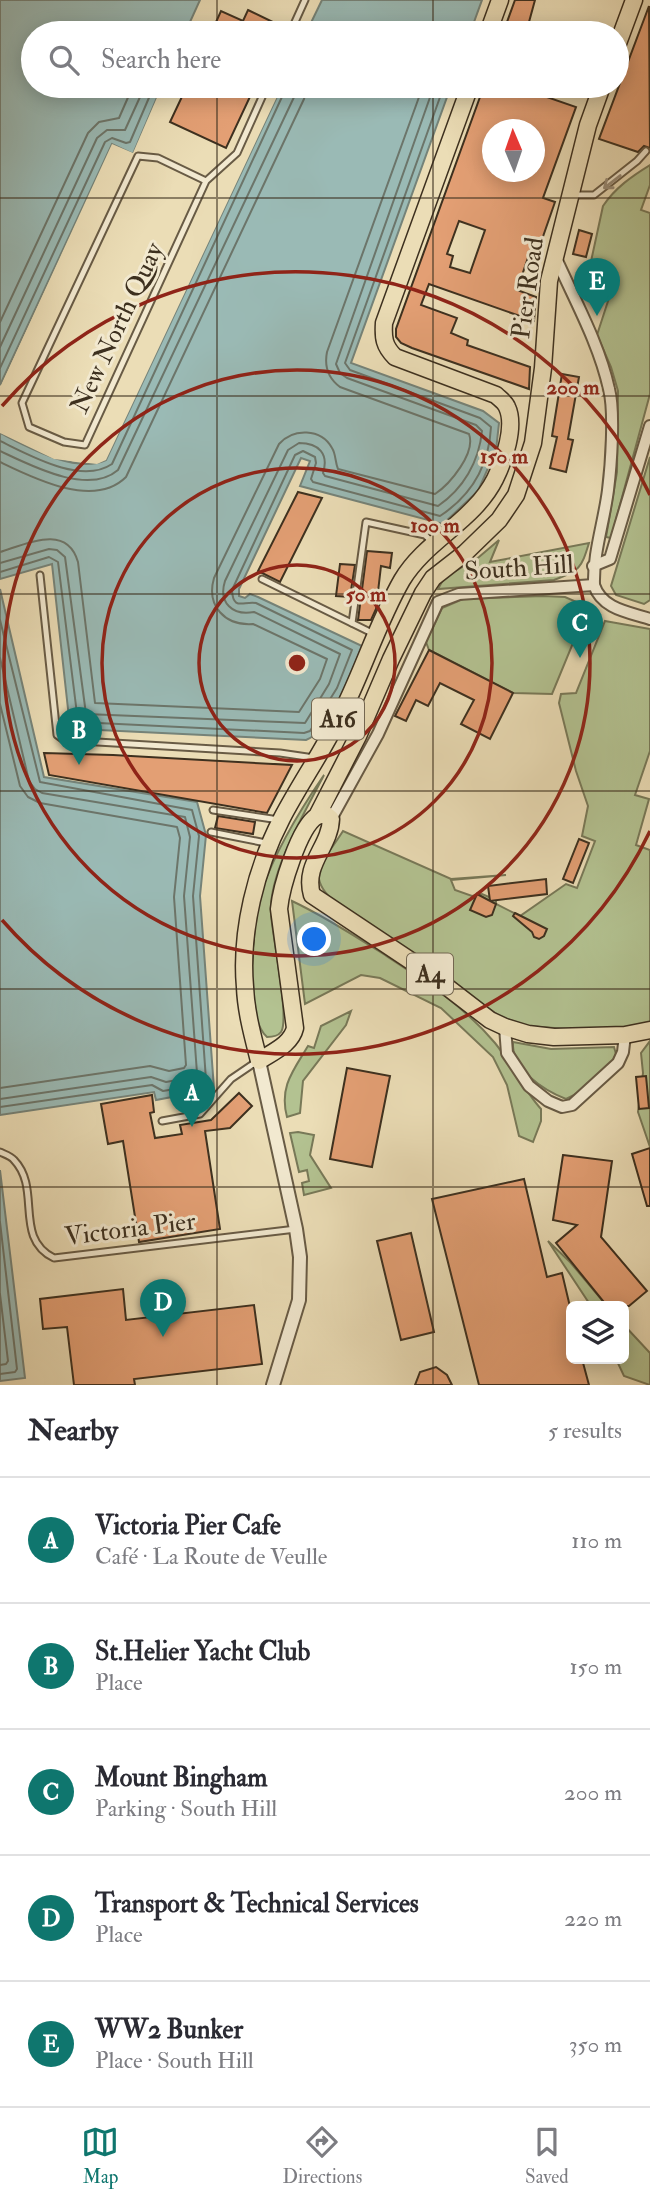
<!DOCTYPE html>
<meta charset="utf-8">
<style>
:root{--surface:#fff;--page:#f7f7f7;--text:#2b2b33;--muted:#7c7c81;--line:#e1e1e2;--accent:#0f766e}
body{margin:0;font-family:"IM FELL Double Pica",serif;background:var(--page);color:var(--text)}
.controls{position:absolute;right:21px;bottom:21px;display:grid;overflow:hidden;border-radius:10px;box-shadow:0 4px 18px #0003}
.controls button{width:63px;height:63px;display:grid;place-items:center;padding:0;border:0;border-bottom:2px solid var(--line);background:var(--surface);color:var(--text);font:35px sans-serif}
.compass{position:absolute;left:482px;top:119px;width:63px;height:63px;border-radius:50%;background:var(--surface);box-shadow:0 4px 18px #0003;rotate:358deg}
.you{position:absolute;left:315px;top:940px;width:24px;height:24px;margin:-18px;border:5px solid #fff;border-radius:50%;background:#1a73e8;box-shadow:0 0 0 10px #1a73e833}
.badge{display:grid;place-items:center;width:46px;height:46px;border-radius:50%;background:var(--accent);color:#fff;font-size:23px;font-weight:700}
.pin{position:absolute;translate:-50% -58px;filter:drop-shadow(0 2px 4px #0008)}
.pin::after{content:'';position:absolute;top:37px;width:24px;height:21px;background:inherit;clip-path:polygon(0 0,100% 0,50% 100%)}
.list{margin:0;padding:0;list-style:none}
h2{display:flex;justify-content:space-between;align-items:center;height:91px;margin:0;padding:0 28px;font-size:30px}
h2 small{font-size:23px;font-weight:400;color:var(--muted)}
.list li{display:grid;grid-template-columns:46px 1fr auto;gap:21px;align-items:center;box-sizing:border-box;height:126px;padding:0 28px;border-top:2px solid var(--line)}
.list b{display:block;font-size:26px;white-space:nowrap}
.list p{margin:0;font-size:23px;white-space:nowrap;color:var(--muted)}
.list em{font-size:23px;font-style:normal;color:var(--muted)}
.icon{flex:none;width:38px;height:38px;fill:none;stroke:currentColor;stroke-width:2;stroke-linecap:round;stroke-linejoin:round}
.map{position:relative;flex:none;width:650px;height:1385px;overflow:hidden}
.search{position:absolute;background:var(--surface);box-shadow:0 4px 18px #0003;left:21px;right:21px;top:21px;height:77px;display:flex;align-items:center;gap:18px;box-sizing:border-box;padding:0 24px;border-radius:38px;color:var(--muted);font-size:26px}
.sheet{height:721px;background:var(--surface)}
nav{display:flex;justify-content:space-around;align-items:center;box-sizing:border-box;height:98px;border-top:2px solid var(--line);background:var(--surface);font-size:19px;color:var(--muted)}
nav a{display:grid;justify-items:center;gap:4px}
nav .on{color:var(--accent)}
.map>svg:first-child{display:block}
</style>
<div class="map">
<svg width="650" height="1385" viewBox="0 0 650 1385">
<rect width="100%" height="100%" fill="#ebddb6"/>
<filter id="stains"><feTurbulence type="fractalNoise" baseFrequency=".00286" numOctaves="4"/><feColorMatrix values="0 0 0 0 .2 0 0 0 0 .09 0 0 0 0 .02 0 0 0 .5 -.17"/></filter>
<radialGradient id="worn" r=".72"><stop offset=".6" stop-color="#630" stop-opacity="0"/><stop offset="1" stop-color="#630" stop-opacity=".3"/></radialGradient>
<!-- green -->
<g fill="#b3c291" stroke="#787958" stroke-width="2">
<path d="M650,165v20l-9,25 9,3v181l-39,144 -5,-1 11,-65 1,-81 -7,-24 -14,-32 13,-40 -20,-29 13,-60c12,-18 29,-30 47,-41z"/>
<polygon points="650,457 650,600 644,604 616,595 611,586"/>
<path d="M499,540l-9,22 99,-19c-8,26 -9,27 -35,37l-116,9 6,-11 35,-21z"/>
<polygon points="543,596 565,597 586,606 585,614 552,694 513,693 429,650 426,642 442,608 463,599"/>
<path d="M605,621l45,8v122l-15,44 14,4 -13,46 14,5v173l-29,6h-53l-41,-3 -26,-9 -166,-115c-32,-27 -10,-42 8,-71l108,48 55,-4 -55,5 4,10 17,6 10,-2 14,6v4l24,12 46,-32 11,4 18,-47 -13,-5 6,-30 -12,-35 -17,-68 2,-9 15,-1z"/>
<path d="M324,775c-19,37 -56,99 -53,139 1,20 19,106 10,118 -3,4 -9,5 -14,5 -24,-21 -14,-119 -5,-147 14,-41 38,-80 62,-115z"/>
<path d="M292,901c32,15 63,35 93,54 40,26 79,51 110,88 17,21 28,46 46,66v12l-8,21 -14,-6 -12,-51 -14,-28 -52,-49 -61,-30 -19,-3 -56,29z"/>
<path d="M351,1011l-5,14 -43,56 -3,32 -13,4c-8,-30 6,-46 21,-71l6,2 7,-22z"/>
<polygon points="650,1041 650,1147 638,1112 643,1073 641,1053"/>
<path d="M513,1042l38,7 63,-2 2,7c-7,18 -32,37 -50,45 -23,-9 -55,-30 -53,-57z"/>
<polygon points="298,1132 314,1135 310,1155 331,1188 304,1195 302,1183 309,1181 307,1170 299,1172 290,1133"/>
<polygon points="548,1241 570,1262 607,1306 591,1306"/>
<polygon points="624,1325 650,1353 650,1385 624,1376 616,1359 624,1359"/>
</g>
<!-- water -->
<g fill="#9abab5" stroke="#758379" stroke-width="2">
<polygon points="0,0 200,0 185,33 33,33 33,86 162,86 133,154 112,144 0,385"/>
<polygon points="322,0 482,0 470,33 306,33"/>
<path d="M282,86h169l-100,277 132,48 16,12 -3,27 -18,41 -35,33 -143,-38 10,-25 -9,-3 -62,131v7l6,2 5,-4 8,3 104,49c-9,23 -33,86 -56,94l-228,-11 -8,-2 -18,-163 -52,15v-146c28,14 75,41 106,27z"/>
<polygon points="0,589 44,777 197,802 206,835 200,896 214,1089 156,1100 154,1092 0,1115"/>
<polygon points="0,1170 25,1378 0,1381"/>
</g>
<!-- pier -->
<g fill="#ebddb6">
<polygon points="162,86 165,87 135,156 132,157 113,149 3,386 0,388 112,144 133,153"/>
<polygon points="278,86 282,86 106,460 97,464 54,459 0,433 0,430 55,455 96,461 103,458"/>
</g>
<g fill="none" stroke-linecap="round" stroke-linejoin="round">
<!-- shore -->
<g stroke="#6c756a" stroke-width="2">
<polyline points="0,322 88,133 99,122 119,118 133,86"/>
<polyline points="0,347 97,138 107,130 125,130 145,86"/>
<polyline points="0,368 105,142 112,138 126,143 130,142 154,86"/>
<path d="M0,441c29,14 81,44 112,23l175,-378"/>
<path d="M0,451c30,14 88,45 118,19l177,-375 1,-9"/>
<path d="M0,462c33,16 94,47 126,15l178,-378 3,-13"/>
<path d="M0,552c26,-8 67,-29 78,10l17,141 204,9 21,-33 7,-20 -74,-35c-28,2 -47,-18 -39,-46l65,-134c14,-16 42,-16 53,4 4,6 3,14 6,21l97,25c15,-10 41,-41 34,-60l-129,-47c-12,-9 -16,-20 -13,-35l96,-266"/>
<path d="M0,563l49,-14 8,1 8,7 21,157 219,9 24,-39 11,-30 -86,-42c-21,4 -36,-9 -29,-31l63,-131 11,-7c20,0 30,11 24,30l2,3 113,30c25,-17 41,-44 44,-75l-6,-6 -129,-47 -7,-5 -4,-9 98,-278"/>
<path d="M0,572l49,-15 9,5 20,160 226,11 6,-2 27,-43 15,-38 -96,-47c-13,-2 -23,8 -24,-13l63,-135 8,-4 12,6 1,6 -5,16 2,3 127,34c32,-21 49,-51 51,-89l-11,-9 -130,-48 -5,-7 99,-277"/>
<polyline points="0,620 40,782 192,810 199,836 193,896 206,1080 204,1084 163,1091 152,1085 0,1107"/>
<polyline points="0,658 29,781 35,789 42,793 185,817 190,837 184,896 197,1073 194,1077 166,1082 151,1077 0,1099"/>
<polyline points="0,704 20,786 28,797 40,803 177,827 180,838 174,897 186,1065 184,1068 169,1071 150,1066 0,1088"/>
<polyline points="0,1222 17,1369 15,1372 0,1374"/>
<polyline points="0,1294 8,1361 6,1364 0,1365"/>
</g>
</g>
<!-- building -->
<g fill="#e39f74" stroke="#3d301f" stroke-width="2" fill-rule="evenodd">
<polygon points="515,0 535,0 526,33 503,33"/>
<polygon points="649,6 650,148 644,146 638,152 599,139"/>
<polygon points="248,10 277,24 273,33 211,33 221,11 243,21"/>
<polygon points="187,86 255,86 226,148 170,122"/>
<path d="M484,86h31l61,21 -33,91 12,4 -16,46 -7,-2 -15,44 19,7 -2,24 -105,-37 -8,21 36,13 -6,15 17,7 -1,5 63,22 -1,22 -117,-41 -11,-5 -5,-6v-8zM493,130h42v42h-42zM459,221l26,9 -15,43 -20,-6 3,-11 -6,-2z"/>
<polygon points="579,230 592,234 586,257 573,254"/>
<polygon points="562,374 579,377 568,439 573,440 566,472 550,468 557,437 552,436"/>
<polygon points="298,492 322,498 280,582 258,571"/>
<polygon points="367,551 392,553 390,568 381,566 376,609 371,620 358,620"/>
<polygon points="340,564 355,565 350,597 336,596"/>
<polygon points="429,650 513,693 490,739 461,724 474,700 440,683 428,706 416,700 406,721 395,716"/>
<polygon points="44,753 113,755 292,765 267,813 49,775"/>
<polygon points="218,816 255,822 253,834 215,828"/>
<polygon points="579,839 589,843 573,883 563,879"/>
<polygon points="546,879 547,894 490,901 488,886"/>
<polygon points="477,894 496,904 492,915 486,917 470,910"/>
<polygon points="515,913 547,929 544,936 539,939 534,937 532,932 513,916"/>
<polygon points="347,1068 390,1076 372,1167 330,1159"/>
<polygon points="646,1076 649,1108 639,1109 636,1077"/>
<polygon points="239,1093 252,1106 230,1128 205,1131 220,1229 139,1242 123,1141 108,1144 101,1104 152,1095 154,1112 150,1113 155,1138 182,1134 180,1125 211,1120"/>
<polygon points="650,1148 650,1206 647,1206 632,1154"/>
<polygon points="563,1155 612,1161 601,1237 647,1291 629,1306 607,1306 556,1243 577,1225 553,1220"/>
<polygon points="524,1179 547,1277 562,1273 571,1311 571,1359 582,1359 589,1385 479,1385 432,1199"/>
<polygon points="411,1233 434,1332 401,1340 377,1241"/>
<polygon points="123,1289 126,1320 254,1305 262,1364 134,1379 135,1385 74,1385 67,1327 43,1329 40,1299"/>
<polygon points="436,1367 447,1375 452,1385 415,1385 420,1372"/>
</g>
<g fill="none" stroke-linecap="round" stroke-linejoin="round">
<!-- service casing -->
<g stroke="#685b45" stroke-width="9">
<g id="service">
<polyline points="290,33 305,0"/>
<polyline points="206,181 158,158 138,156 22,403 29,427 64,442 85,445 206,181 237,153 267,86"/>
<polyline points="571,195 594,195 637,161 646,151"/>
<polyline points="40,575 57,735 64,740 280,753 314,758"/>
<polyline points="262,579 372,633"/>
<polyline points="352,623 366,522 425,535 432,542"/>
<polyline points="213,810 279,820"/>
<polyline points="211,832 266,843"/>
<polyline points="162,1121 200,1114 231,1079 256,1062"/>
<path d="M0,1152c4,2 11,4 14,8 28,29 -1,78 40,98l242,-29"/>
</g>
</g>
<!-- minor casing -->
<g stroke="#685b45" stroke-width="14">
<g id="minor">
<path d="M555,256c19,43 44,87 54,133 6,23 2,77 -1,101 -4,32 -15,63 -14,95"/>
<polyline points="593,566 610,559 650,426"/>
<path d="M331,819l47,-85 60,-132 21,-8 135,-9c8,24 34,27 56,34"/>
<polyline points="505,1027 507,1053 529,1086 548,1101 562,1107 572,1105 618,1063 623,1052 625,1035"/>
</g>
</g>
<!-- tertiary casing -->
<g stroke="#685b45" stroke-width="16">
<polyline id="tertiary" points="259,1061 296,1229 300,1257 299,1300 273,1385"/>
</g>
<!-- primary casing -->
<g stroke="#3d301f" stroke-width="19">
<g id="primary">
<polyline points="488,33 500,0"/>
<polyline points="617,46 634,0"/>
<path d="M470,86l-86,237c-1,15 0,23 11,34l101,38c4,4 9,7 11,12 9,19 -3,54 -12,72 -21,42 -69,61 -93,101 -23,40 -37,85 -57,126 -18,39 -43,74 -63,112 -26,50 -42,113 -37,169 1,25 8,50 14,74 13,-9 32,-16 36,-33l-16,-119c2,-21 20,-82 38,-93l41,-80 33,-77 32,-66 10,-15 32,-25 34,-33 17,-25 17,-52 10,-75 6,-87 39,-156 14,-39"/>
<path d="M317,816l8,-2 6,5c-1,28 -28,45 -19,76l117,78 61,47 15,7 23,7 26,3 71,-2 25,-5"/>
</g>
</g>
<!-- service -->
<use href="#service" stroke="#f2e9d0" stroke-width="5"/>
<!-- minor -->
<use href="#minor" stroke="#f2e9d0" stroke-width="10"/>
<!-- tertiary -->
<use href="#tertiary" stroke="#f2e9d0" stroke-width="12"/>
<!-- primary -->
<use href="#primary" stroke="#ebddb6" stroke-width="16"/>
</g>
<!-- one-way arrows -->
<defs><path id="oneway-shaft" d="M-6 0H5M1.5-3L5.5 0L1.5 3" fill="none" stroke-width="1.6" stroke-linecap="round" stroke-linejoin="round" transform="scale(1.75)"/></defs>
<use stroke="#988c78" href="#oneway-shaft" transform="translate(612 182) rotate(142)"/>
<!-- grid -->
<path fill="none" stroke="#3d301f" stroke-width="2" stroke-opacity="0.55" d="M217,0v33M433,0v33M217,86v1299M433,86v1299M0,198h650M0,396h650M0,594h650M0,791h650M0,989h650M0,1187h650"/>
<!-- distance rings -->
<g fill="none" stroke="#8f2418" stroke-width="3.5">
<circle cx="297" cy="663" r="98"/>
<circle cx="297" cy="663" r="195"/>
<circle cx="297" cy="663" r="293"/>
<path d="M650 831A391 391 0 0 1 2 920M2 406A391 391 0 0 1 650 495"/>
</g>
<g text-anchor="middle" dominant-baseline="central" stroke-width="6" stroke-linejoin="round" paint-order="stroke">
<!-- shield labels -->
<g fill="#f2e9d0" stroke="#736854" stroke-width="2">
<rect x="312" y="698.5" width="52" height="41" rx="5"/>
<rect x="407" y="953.5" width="46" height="41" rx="5"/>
</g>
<g font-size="24" font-weight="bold" fill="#3d301f">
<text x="338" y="719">A16</text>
<text x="430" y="974">A4</text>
</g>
<!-- street labels -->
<g font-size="26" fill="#3d301f" stroke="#f2e9d0">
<text transform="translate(528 288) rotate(-82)">Pier Road</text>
<text transform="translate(117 328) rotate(-65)">New North Quay</text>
<text transform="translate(519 568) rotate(-4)">South Hill</text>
<text transform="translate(130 1229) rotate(-7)">Victoria Pier</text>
</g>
</g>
<circle cx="297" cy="663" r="10" fill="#8f2418" stroke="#f2e9d0" stroke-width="3.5"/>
<g font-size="21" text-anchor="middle" font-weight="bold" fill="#8f2418" stroke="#f2e9d0" stroke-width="6" stroke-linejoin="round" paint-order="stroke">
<text x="573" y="394">200 m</text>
<text x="504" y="463">150 m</text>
<text x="435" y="532">100 m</text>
<text x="366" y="601">50 m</text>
</g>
<rect width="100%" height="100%" filter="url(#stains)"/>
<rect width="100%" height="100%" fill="url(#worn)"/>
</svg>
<div class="controls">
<button><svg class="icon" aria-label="layers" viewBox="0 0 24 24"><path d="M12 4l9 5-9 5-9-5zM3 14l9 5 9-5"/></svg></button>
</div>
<svg class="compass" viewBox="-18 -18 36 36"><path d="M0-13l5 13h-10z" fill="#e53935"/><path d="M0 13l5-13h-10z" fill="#7c7c81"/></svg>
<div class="you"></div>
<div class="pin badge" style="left:192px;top:1127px">A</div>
<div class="pin badge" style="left:79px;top:765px">B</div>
<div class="pin badge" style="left:580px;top:658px">C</div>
<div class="pin badge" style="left:163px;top:1337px">D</div>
<div class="pin badge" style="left:597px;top:316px">E</div>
<div class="search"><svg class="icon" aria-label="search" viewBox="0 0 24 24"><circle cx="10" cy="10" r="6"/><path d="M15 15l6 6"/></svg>Search here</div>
</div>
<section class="sheet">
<h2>Nearby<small>5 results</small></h2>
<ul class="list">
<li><span class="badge">A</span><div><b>Victoria Pier Cafe</b><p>Café · La Route de Veulle</p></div><em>110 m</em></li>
<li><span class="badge">B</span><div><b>St.Helier Yacht Club</b><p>Place</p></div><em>150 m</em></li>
<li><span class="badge">C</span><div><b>Mount Bingham</b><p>Parking · South Hill</p></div><em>200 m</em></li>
<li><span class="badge">D</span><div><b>Transport &amp; Technical Services</b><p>Place</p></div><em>220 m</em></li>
<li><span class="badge">E</span><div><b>WW2 Bunker</b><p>Place · South Hill</p></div><em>350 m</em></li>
</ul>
</section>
<nav>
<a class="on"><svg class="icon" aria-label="map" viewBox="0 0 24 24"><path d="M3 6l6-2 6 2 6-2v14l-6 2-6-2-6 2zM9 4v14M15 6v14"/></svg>Map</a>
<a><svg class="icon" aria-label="directions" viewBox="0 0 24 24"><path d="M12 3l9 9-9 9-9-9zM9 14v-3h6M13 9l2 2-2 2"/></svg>Directions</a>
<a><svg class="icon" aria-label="saved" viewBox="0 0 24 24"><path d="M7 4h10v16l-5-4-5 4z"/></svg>Saved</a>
</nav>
